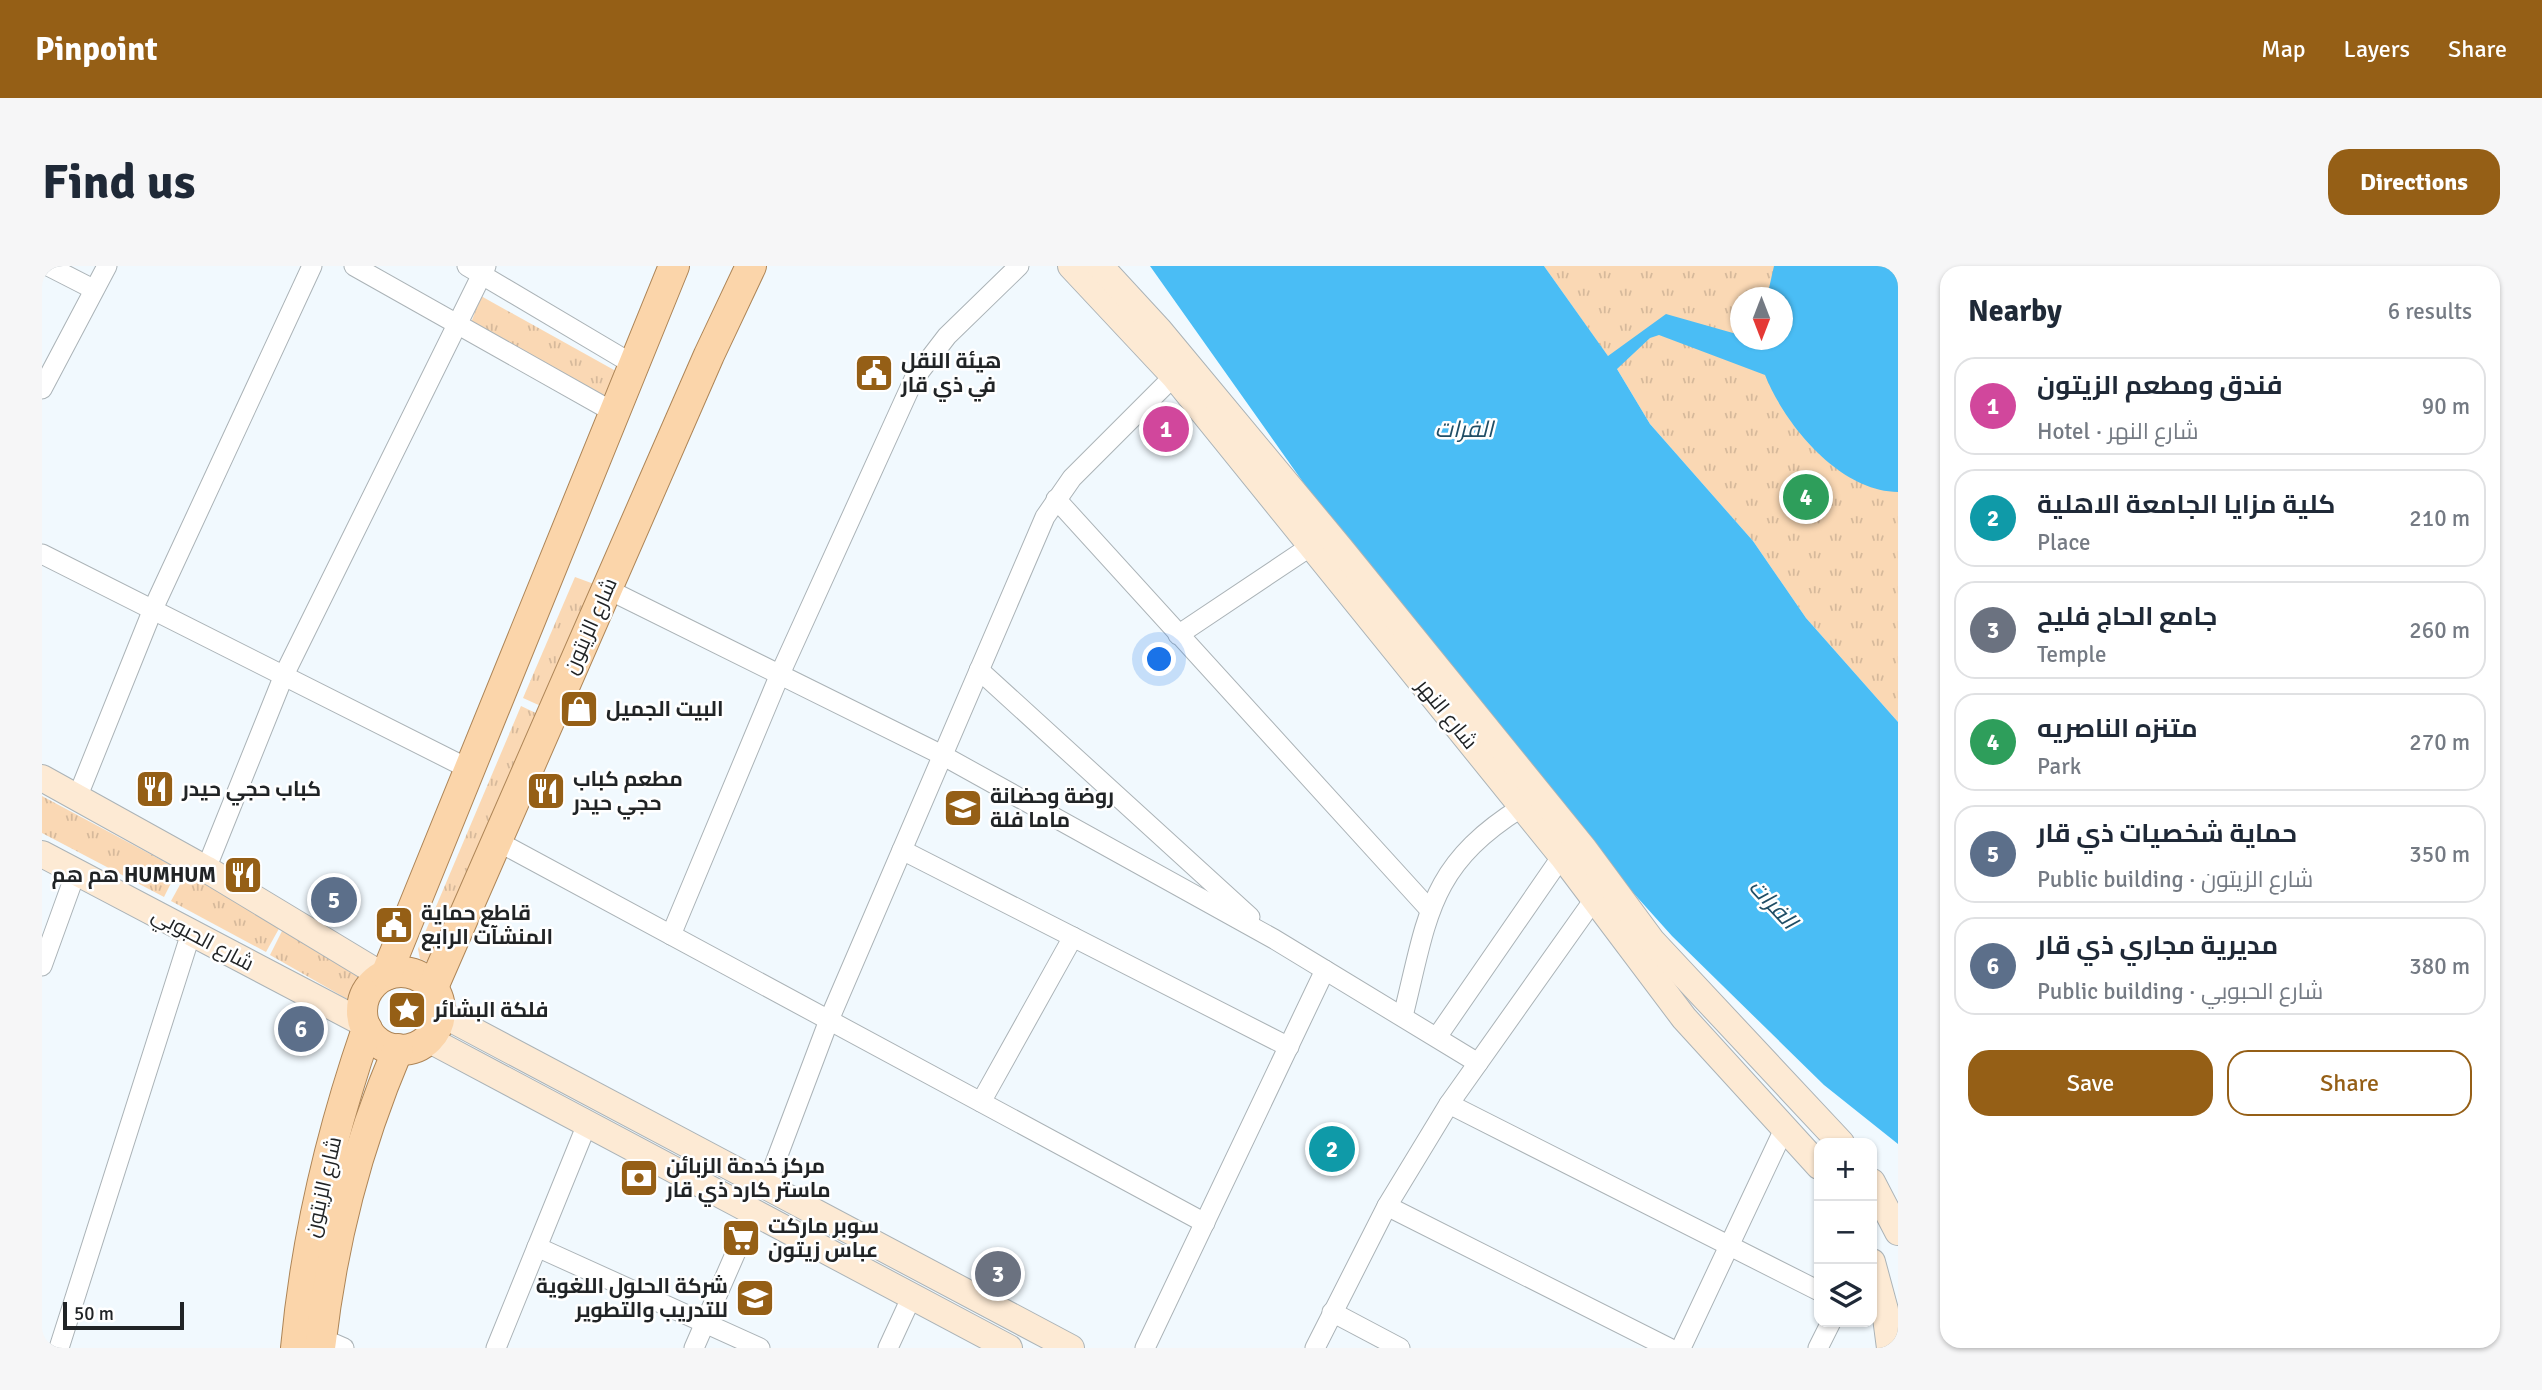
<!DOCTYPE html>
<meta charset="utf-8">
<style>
:root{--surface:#fff;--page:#f6f6f7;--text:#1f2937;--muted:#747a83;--line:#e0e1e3;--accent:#955f16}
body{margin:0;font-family:Signika,Cairo,sans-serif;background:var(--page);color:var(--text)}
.controls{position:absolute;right:21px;bottom:21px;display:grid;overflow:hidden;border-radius:14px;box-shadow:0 2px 5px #0004}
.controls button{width:63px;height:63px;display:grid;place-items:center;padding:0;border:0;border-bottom:2px solid var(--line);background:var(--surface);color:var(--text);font:35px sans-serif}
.compass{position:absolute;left:1688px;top:21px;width:63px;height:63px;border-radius:50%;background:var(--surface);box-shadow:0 2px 5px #0004;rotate:180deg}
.scale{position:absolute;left:21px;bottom:18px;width:121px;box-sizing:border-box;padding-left:7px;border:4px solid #212426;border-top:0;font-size:19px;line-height:24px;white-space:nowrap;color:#212426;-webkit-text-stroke:5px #fff;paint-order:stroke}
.you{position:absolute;left:1118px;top:394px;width:24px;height:24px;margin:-18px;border:5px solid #fff;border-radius:50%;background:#1a73e8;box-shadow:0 0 0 10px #1a73e833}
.badge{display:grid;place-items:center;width:46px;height:46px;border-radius:50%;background:var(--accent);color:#fff;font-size:23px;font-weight:700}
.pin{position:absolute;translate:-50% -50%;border:4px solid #fff;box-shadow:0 2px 7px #0006}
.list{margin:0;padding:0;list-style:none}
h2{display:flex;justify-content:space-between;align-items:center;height:91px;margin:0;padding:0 28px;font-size:30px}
h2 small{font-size:23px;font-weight:400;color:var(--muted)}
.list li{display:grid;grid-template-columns:46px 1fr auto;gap:21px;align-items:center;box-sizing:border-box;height:98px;margin:0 14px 14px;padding:0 14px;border:2px solid var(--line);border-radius:21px}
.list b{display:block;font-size:26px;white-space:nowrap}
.list p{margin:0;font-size:23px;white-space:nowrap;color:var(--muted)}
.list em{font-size:23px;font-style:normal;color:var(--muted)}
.actions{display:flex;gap:14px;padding:21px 28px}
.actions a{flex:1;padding:16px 0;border:2px solid var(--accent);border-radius:21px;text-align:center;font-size:24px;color:var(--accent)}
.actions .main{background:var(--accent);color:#fff}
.icon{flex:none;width:38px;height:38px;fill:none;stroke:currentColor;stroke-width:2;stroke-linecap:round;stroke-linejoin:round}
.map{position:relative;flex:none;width:1856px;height:1082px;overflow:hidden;border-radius:21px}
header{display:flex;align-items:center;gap:42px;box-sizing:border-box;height:98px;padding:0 35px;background:var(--accent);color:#fff}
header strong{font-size:33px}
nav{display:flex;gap:38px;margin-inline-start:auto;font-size:24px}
.intro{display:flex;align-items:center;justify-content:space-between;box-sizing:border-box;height:168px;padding:0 42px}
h1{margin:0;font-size:49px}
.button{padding:18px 32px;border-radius:21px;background:var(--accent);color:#fff;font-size:24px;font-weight:700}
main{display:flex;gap:42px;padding:0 42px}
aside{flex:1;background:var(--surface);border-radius:21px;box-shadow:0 2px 5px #0004}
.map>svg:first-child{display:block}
</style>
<header>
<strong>Pinpoint</strong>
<nav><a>Map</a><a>Layers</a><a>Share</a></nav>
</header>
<div class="intro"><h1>Find us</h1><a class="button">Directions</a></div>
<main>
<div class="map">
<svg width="1856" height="1082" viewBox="0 0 1856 1082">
<defs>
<pattern id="park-tufts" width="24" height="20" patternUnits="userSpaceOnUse" patternTransform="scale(1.75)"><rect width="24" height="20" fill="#fad8b4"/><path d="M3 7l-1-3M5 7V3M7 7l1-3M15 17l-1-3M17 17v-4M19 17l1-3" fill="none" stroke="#d6b99b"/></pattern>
</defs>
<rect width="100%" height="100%" fill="#f1f9fe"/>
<!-- park -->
<g fill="url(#park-tufts)" fill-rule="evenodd">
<path d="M1502,0h354v456l-92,-104 -53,-77 -103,-117 -33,-55zM1699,32h42v42h-42z"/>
<polygon points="439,30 581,109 565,136 427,62"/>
<polygon points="533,311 552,318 501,441 481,432"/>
<polygon points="479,440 498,449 386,696 378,693 376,683"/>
<polygon points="0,530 136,603 122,631 0,567"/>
<polygon points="145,606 239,659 224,686 129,635"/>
<polygon points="242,661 329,708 314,738 228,689"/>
</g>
<!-- water -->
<g fill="#4abdf5">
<path d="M1108,0h394l64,90 58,-42 74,21 1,5h42v-42l-16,-1 7,-31h124v226c-59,-1 -113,-67 -133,-117l-106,-40 -9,3 -33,31 33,55 103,117 53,77 92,104v422l-74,-59 -152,-149 -44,-49 -318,-395z"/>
<circle cx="366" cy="745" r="17"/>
</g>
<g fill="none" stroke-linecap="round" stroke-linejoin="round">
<!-- minor casing -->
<g stroke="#abb3b7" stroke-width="21">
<g id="minor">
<polyline points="6,0 51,23"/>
<polyline points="312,0 573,147"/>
<polyline points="425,0 592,99"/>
<polyline points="0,123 65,0"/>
<polyline points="1014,233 1388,644"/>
<polyline points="0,288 427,503"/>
<polyline points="565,323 900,489 1232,673 1436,797"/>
<polyline points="1136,369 1269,280"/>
<polyline points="937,404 1208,651"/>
<polyline points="35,532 111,343 270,0"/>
<polyline points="453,574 1163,957"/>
<polyline points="860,584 1247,781"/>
<polyline points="164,603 242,409 444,0"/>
<polyline points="629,669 738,408 872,113 905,70 977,0"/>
<polyline points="0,700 34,606"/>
<path d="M1361,750c25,-100 25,-150 119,-209"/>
<polyline points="1395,771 1520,590"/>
<polyline points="939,836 1031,671"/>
<polyline points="1407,838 1777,1025"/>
<polyline points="724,921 787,754 1003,251 1030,212 1132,110"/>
<polyline points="1345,940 1627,1082"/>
<polyline points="495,981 718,1082"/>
<polyline points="1290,1046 1358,1082"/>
<polyline points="279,1072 302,1082"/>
<polyline points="17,1082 149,667"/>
<polyline points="454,1082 545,858"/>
<polyline points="652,1082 711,947"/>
<polyline points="846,1082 870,1030"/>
<polyline points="1103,1082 1283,704"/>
<polyline points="1273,1082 1345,940 1407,838 1553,632"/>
<polyline points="1639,1082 1743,861"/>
<polyline points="1776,1082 1789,1056"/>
</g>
</g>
<!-- secondary casing -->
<g stroke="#abb3b7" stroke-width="28">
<g id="secondary">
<polyline points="1029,0 1132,110 1520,590 1642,752 1777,900"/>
<polyline points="1058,0 1117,64 1298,282 1542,583 1610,675 1799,877"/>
<polyline points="0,512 164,603 341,710"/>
<polyline points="0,588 323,758"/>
<polyline points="398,747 1029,1082"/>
<polyline points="386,773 967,1082"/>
<polyline points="1830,916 1856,966"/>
<polyline points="1830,996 1843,1044 1848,1082"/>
</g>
</g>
<!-- primary casing -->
<g stroke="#ad8557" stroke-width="32">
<g id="primary">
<circle cx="359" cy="745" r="39"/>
<polyline points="344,709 632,0"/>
<polyline points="391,721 667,89 709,0"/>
<path d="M254,1082c10,-109 35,-215 71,-319"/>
<path d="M278,1082c12,-106 36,-200 78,-299"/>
</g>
</g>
<!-- minor -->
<use href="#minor" stroke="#fff" stroke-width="19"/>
<!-- secondary -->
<use href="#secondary" stroke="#fdead4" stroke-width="26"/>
<!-- primary -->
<use href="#primary" stroke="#fbd5aa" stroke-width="30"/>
</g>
<!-- icons -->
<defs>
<g id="civic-square" transform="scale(2.0125)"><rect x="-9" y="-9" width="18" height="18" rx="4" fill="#955f16" stroke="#fff"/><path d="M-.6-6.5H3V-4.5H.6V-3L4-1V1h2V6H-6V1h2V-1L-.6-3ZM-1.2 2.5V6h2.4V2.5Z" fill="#fff"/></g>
<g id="shop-square" transform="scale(2.0125)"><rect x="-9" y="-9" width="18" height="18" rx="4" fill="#955f16" stroke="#fff"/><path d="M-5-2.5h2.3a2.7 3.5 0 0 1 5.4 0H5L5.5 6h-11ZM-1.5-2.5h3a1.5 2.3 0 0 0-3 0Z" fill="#fff"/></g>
<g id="restaurant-square" transform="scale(2.0125)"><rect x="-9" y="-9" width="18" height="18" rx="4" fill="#955f16" stroke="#fff"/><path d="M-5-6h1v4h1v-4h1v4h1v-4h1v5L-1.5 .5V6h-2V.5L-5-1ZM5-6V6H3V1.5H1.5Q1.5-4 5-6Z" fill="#fff"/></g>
<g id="school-square" transform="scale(2.0125)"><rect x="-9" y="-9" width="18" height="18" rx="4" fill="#955f16" stroke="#fff"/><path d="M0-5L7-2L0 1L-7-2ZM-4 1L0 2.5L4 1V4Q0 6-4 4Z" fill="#fff"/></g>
<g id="sight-square" transform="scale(2.0125)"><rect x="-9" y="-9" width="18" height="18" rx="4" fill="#955f16" stroke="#fff"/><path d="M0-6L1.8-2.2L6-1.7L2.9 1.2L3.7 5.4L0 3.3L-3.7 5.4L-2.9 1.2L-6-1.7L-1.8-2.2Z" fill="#fff"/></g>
<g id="bank-square" transform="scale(2.0125)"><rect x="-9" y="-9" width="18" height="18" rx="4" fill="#955f16" stroke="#fff"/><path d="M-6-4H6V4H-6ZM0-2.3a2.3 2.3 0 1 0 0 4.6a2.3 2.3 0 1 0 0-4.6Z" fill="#fff"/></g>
<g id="supermarket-square" transform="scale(2.0125)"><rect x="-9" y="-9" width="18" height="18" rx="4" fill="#955f16" stroke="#fff"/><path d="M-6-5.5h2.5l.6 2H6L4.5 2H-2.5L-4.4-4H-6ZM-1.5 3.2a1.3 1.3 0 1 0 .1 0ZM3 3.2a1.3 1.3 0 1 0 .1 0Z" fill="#fff"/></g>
</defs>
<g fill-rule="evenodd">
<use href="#civic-square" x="832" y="107"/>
<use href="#shop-square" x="537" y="443"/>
<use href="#restaurant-square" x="113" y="523"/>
<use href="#restaurant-square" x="504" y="525"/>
<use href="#school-square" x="921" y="542"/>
<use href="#restaurant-square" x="201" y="609"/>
<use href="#civic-square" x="352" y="659"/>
<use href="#sight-square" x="365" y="744"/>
<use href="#bank-square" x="597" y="912"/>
<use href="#supermarket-square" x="699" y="972"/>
<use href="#school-square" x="713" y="1032"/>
</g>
<g text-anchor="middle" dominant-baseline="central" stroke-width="5" stroke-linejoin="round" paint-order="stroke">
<!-- poi labels -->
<g font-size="21" font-weight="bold" fill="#212426" stroke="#fff" text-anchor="start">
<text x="859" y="95">هيئة النقل<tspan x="859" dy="24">في ذي قار</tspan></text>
<text x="564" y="443">البيت الجميل</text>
<text x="531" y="513">مطعم كباب<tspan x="531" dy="24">حجي حيدر</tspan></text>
<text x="140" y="523">كباب حجي حيدر</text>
<text x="948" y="530">روضة وحضانة<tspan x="948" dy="24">ماما فلة</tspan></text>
<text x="174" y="609" text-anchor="end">هم هم HUMHUM</text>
<text x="379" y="647">قاطع حماية<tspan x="379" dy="24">المنشآت الرابع</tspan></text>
<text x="392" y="744">فلكة البشائر</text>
<text x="624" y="900">مركز خدمة الزبائن<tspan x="624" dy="24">ماستر كارد ذي قار</tspan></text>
<text x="726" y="960">سوبر ماركت<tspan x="726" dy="24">عباس زيتون</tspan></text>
<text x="686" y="1020" text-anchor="end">شركة الحلول اللغوية<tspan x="686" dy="24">للتدريب والتطوير</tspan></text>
</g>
<!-- street labels -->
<g font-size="21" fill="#212426" stroke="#fff">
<text transform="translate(548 360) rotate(-66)">شارع الزيتون</text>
<text transform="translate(1405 448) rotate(51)">شارع النهر</text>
<text transform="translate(161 673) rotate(28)">شارع الحبوبي</text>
<text transform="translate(281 921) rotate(-77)">شارع الزيتون</text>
</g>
<!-- water labels -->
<g font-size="23" font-style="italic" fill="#204e66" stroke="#fff">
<text x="1422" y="163">الفرات</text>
<text transform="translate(1731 638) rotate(47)">الفرات</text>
</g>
</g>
</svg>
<div class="controls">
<button>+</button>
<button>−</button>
<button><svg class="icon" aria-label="layers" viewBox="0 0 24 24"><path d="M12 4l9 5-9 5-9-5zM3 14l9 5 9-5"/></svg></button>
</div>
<svg class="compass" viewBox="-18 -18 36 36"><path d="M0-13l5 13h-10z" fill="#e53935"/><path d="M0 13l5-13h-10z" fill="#747a83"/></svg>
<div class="scale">50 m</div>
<div class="you"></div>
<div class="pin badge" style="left:1124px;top:163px;background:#d1479c">1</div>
<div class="pin badge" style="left:1290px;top:883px;background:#0f9aa8">2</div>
<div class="pin badge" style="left:956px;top:1008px;background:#6b7280">3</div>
<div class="pin badge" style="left:1764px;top:231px;background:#2e9e5b">4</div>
<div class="pin badge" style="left:292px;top:634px;background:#5c6f8a">5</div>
<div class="pin badge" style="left:259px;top:763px;background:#5c6f8a">6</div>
</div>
<aside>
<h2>Nearby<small>6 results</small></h2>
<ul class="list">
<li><span class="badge" style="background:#d1479c">1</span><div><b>فندق ومطعم الزيتون</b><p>Hotel · شارع النهر</p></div><em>90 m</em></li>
<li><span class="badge" style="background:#0f9aa8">2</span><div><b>كلية مزايا الجامعة الاهلية</b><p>Place</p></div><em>210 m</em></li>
<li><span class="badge" style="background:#6b7280">3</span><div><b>جامع الحاج فليح</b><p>Temple</p></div><em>260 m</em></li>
<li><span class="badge" style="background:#2e9e5b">4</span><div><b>متنزه الناصريه</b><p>Park</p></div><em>270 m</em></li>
<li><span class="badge" style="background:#5c6f8a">5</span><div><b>حماية شخصيات ذي قار</b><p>Public building · شارع الزيتون</p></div><em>350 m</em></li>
<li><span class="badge" style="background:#5c6f8a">6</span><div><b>مديرية مجاري ذي قار</b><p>Public building · شارع الحبوبي</p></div><em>380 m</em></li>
</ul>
<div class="actions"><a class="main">Save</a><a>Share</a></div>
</aside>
</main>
